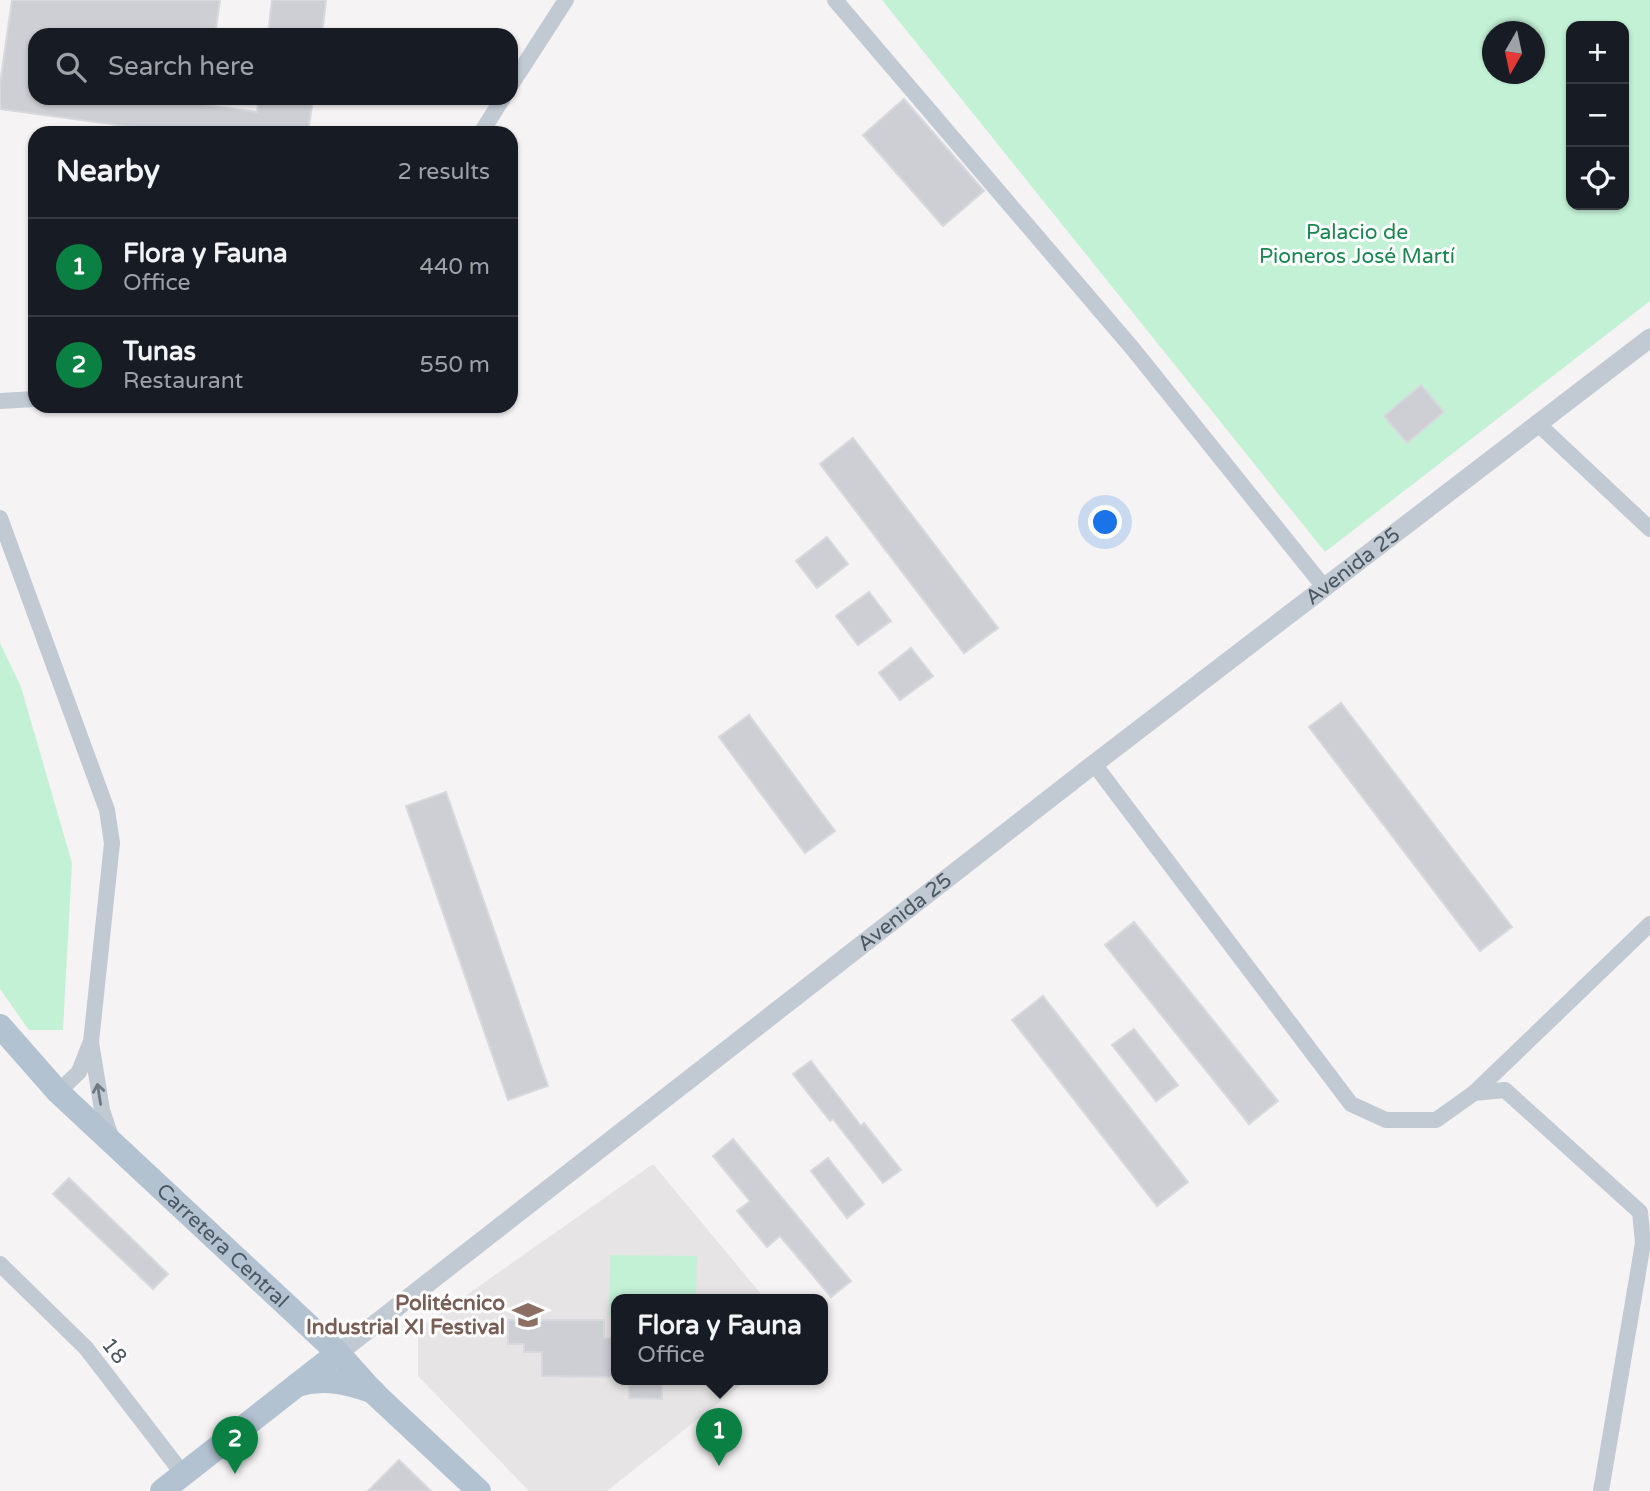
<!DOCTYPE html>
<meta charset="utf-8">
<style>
:root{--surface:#171b24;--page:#242831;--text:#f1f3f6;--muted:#9ea1a6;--line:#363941;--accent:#0b8043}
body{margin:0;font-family:"Varela Round",sans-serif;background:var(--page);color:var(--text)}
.controls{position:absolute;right:21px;top:21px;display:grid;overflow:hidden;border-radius:14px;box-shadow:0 2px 5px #0004}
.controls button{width:63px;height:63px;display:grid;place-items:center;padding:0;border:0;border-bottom:2px solid var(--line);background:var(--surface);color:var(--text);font:35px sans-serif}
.compass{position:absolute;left:1482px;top:21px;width:63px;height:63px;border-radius:50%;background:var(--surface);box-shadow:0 2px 5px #0004;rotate:189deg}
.you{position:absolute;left:1106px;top:523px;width:24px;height:24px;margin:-18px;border:5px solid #fff;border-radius:50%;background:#1a73e8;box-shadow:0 0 0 10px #1a73e833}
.badge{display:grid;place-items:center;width:46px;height:46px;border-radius:50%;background:var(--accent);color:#fff;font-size:23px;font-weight:700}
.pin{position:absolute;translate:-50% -58px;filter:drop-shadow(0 2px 4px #0008)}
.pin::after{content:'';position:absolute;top:37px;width:24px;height:21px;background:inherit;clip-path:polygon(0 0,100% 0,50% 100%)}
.popup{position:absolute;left:611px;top:1294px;width:217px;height:91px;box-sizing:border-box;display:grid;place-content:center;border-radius:14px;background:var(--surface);filter:drop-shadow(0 2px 5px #0005);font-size:23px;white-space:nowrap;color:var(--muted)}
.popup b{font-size:26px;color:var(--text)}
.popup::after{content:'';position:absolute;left:50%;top:100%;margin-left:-14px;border:14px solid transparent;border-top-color:var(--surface)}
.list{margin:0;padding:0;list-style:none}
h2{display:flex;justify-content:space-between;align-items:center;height:91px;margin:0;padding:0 28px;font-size:30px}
h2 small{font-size:23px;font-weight:400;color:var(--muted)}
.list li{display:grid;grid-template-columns:46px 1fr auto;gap:21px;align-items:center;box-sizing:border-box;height:98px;padding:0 28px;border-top:2px solid var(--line)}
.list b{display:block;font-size:26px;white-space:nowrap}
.list p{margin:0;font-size:23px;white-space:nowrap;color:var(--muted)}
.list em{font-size:23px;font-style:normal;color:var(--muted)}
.icon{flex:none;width:38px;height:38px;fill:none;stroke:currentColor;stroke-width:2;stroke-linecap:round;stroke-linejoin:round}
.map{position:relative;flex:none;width:1650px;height:1491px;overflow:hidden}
.search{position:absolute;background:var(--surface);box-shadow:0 2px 5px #0004;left:28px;top:28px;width:490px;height:77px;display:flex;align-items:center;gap:18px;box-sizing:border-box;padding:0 24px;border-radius:21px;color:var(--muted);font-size:26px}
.panel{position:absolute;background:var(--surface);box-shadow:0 2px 5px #0004;left:28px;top:126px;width:490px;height:287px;border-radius:21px}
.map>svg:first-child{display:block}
</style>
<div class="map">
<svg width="1650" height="1491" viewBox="0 0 1650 1491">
<rect width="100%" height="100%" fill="#f5f3f3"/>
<!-- education -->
<polygon fill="#e6e4e5" points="653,1164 766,1300 616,1300 616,1380 747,1380 607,1491 529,1491 418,1376 418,1329"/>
<!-- green -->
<g fill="#c3f1d5" fill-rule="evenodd">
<path d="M882,0h768v301l-325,251zM1571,26h53v179h-53zM1492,32h42v42h-42z"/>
<polygon points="0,643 21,687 72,863 63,1030 29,1030 0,989"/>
<polygon points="610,1255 697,1256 696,1300 616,1300 616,1317 609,1317"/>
</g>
<!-- building -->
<g fill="#cdcfd5" stroke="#d7d9de" stroke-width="2">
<polygon points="12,0 220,0 215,35 121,35 97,32 97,35 35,35 35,98 206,98 205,105 257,112 259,98 313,98 308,133 147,133 147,129 0,109 0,84"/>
<polygon points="272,0 326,0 322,35 268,35"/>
<polygon points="904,99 984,191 943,226 863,135"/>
<polygon points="1421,385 1444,412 1407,443 1384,416"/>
<polygon points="853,438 998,628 964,653 820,464"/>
<polygon points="827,537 848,564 817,588 796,561"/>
<polygon points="869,592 891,621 858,645 836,616"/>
<polygon points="911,648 933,676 900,700 879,673"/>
<polygon points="1341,703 1512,927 1480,951 1309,727"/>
<polygon points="749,715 835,831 805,853 719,737"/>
<polygon points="446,792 548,1086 508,1100 406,806"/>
<polygon points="1134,922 1278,1101 1249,1124 1105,945"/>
<polygon points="1043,996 1188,1182 1157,1206 1012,1020"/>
<polygon points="1134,1029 1178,1085 1156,1101 1112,1045"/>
<polygon points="811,1061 861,1126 864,1123 901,1170 883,1183 833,1119 830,1121 793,1074"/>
<polygon points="733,1139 851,1281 831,1297 780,1236 767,1247 737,1211 750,1201 713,1156"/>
<polygon points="828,1158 864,1204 847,1218 811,1171"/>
<polygon points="69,1178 168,1274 153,1289 53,1194"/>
<polygon points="508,1320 604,1320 604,1338 616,1338 616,1377 542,1376 542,1352 524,1352 524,1344 508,1344"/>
<polygon points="629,1380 662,1380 662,1399 629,1398"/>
<polygon points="399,1460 431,1491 368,1491"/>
</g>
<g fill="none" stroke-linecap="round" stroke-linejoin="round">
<!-- minor -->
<g stroke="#c1cad2" stroke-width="16">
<polyline points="835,0 1133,349 1324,587"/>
<polyline points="511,85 566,0"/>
<polyline points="481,133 503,98"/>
<polyline points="0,401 35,399"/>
<polyline points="1537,423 1650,529"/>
<polyline points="0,518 107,810 112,843 91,1042 102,1110 112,1140"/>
<polyline points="1094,764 1351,1104 1386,1120 1436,1120 1474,1093 1650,924"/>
<polyline points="58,1092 79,1072 90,1044"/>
<polyline points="1474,1093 1505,1090 1640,1212 1643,1243 1601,1491"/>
<polyline points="0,1264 86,1348 183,1474"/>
</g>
<!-- tertiary -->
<path stroke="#c1cad2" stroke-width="19" id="s1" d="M338,1353l756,-589 556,-426"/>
<!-- primary -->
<g stroke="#b3c2d1" stroke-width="24">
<path id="s2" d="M0,1026l58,66 280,261 36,40 105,98"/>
<path d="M297,1385c28,-8 50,-3 77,7"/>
<polyline points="162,1491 338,1353"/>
</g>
</g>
<!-- one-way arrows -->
<defs><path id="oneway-shaft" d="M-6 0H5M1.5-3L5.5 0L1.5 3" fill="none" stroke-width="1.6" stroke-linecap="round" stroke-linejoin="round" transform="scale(1.75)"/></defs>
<use stroke="#6e7983" href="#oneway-shaft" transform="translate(99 1094) rotate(-99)"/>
<!-- icons -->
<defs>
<g id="school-bare" transform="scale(2.415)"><path d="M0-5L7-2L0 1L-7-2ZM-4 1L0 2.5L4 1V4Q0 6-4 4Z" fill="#8d6e63" stroke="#fff" stroke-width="2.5" paint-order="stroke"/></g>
</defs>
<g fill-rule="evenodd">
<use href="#school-bare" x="528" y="1315"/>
</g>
<g text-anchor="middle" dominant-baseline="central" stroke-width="6" stroke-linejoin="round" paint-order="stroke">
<!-- park labels -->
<g font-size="21" fill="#17864f" stroke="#fff">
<text x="1357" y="232">Palacio de<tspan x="1357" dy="24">Pioneros José Martí</tspan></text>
</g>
<!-- street labels -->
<g font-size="21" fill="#4a5661" stroke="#fff">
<text stroke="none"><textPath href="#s1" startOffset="1284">Avenida 25</textPath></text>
<text stroke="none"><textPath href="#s1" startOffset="718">Avenida 25</textPath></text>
<text stroke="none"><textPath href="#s2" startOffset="313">Carretera Central</textPath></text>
<text transform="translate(114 1351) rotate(52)">18</text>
</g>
<!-- education labels -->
<g font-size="21" font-weight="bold" fill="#785e54" stroke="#fff" text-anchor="end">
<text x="505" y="1303">Politécnico<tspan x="505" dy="24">Industrial XI Festival</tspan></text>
</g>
</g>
</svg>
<div class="controls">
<button>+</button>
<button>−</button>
<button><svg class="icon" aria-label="locate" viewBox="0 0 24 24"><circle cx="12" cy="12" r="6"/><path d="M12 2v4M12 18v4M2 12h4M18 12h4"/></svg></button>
</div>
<svg class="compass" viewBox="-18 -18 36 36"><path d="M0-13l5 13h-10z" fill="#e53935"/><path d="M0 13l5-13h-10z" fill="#9ea1a6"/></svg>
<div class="you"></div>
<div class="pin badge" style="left:719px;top:1466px">1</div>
<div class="popup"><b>Flora y Fauna</b>Office</div>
<div class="pin badge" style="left:235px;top:1474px">2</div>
<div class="search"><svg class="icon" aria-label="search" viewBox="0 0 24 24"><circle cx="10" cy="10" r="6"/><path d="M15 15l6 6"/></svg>Search here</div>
<section class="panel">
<h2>Nearby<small>2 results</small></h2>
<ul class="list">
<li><span class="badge">1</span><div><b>Flora y Fauna</b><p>Office</p></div><em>440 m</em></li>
<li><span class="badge">2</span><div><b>Tunas</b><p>Restaurant</p></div><em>550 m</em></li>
</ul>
</section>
</div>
